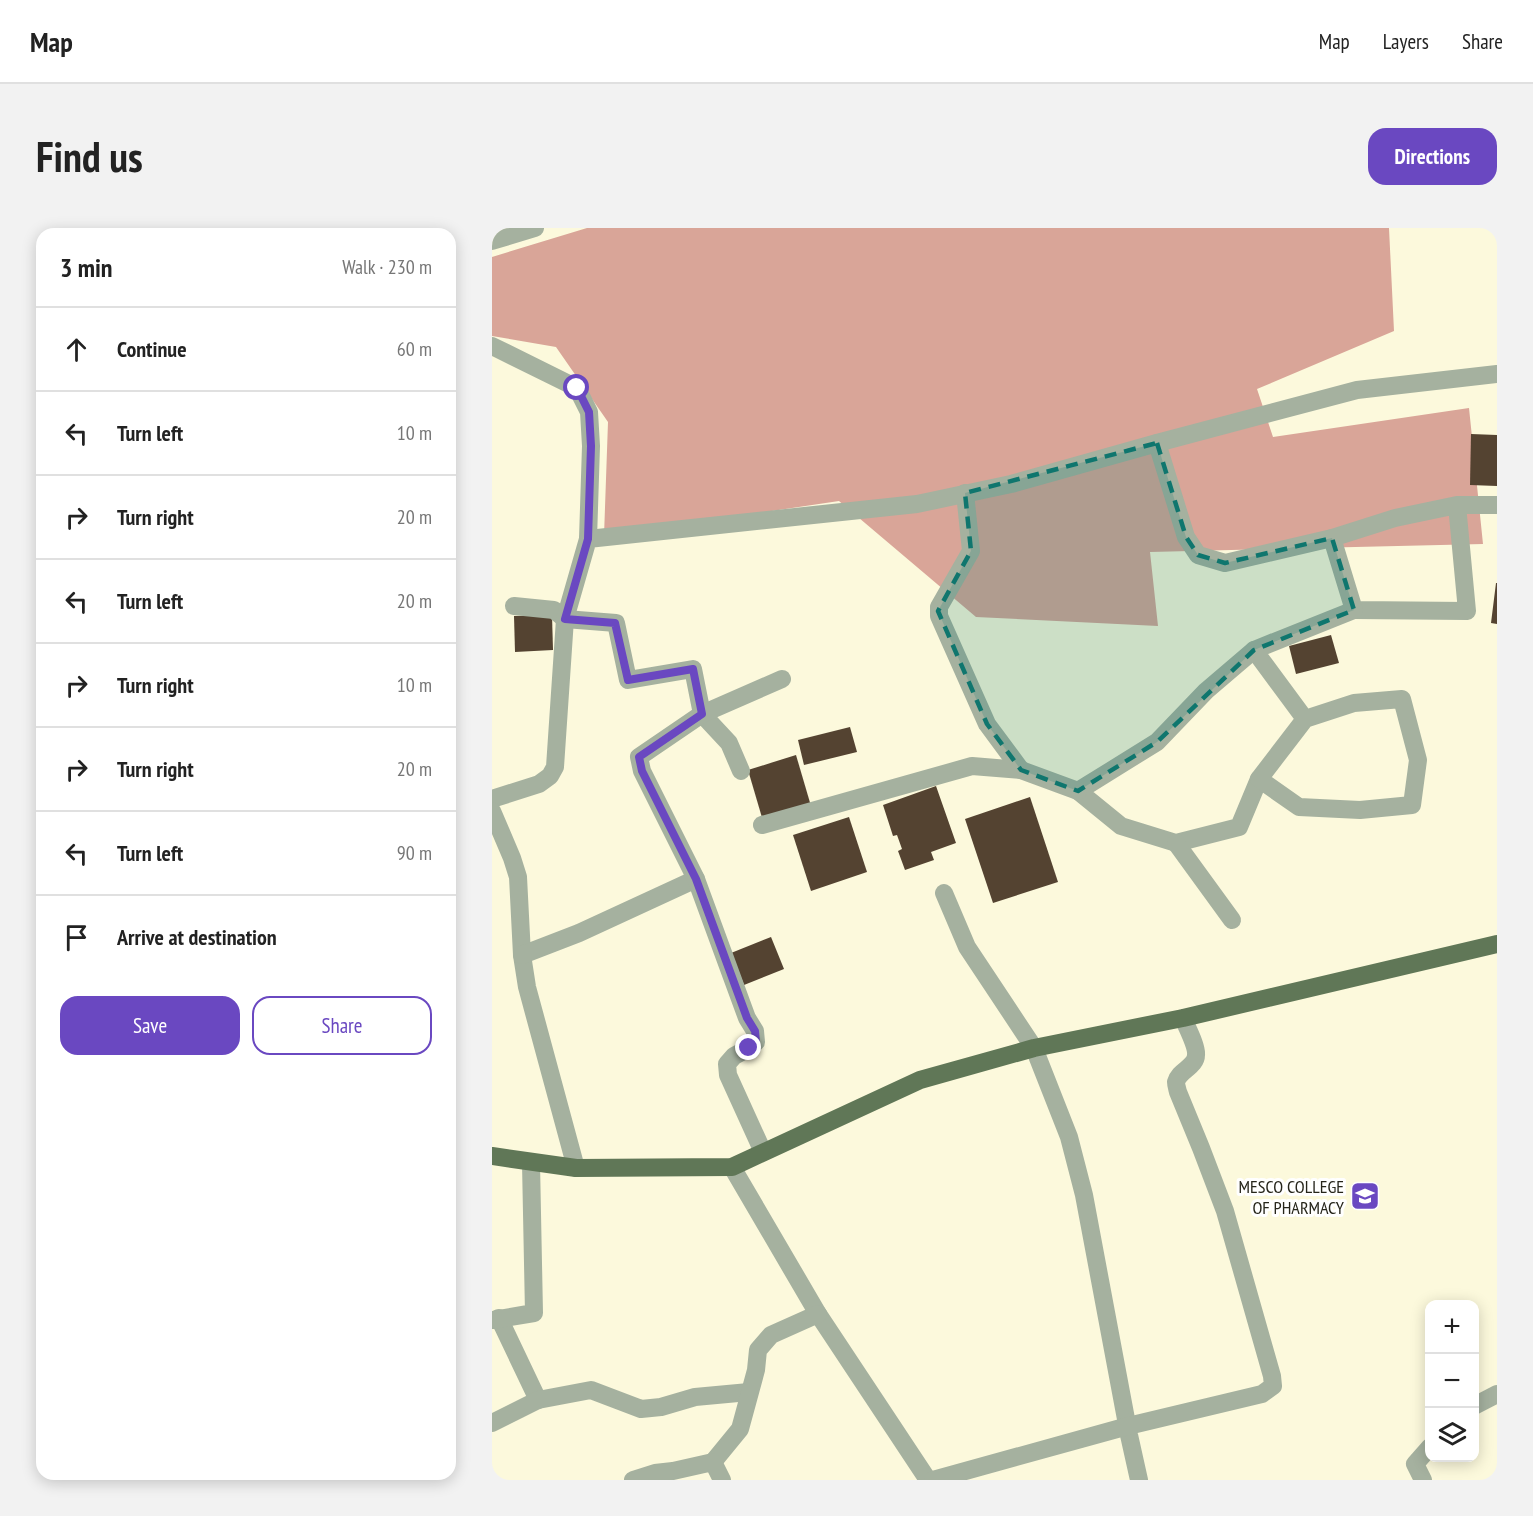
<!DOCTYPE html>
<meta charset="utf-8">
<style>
:root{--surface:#fff;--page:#f2f2f2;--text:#222;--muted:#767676;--line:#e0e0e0;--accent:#6a48c1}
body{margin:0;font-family:"PT Sans Narrow",sans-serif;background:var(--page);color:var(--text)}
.controls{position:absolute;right:18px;bottom:18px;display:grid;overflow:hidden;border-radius:12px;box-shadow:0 3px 15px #0003}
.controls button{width:54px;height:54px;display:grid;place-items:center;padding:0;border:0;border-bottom:2px solid var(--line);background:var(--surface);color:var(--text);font:30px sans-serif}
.stop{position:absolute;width:18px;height:18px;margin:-14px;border:4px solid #6a48c1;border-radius:50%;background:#fff}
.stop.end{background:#6a48c1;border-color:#fff;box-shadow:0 2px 6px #0008}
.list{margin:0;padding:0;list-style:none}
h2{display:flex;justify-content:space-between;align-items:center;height:78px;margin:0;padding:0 24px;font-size:26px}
h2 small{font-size:20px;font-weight:400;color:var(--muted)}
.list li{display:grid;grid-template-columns:39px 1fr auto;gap:18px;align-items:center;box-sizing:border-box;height:84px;padding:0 24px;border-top:2px solid var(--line)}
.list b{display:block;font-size:22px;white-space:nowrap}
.list em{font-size:20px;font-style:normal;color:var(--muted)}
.actions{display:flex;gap:12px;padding:18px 24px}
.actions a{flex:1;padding:14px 0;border:2px solid var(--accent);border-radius:18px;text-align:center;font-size:21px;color:var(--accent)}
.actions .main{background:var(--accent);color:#fff}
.icon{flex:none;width:33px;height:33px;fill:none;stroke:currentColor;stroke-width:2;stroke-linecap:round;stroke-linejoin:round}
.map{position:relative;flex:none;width:1005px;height:1252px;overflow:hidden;border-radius:18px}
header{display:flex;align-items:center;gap:36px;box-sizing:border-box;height:84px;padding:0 30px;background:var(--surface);border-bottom:2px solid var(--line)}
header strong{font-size:28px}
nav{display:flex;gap:33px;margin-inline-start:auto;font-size:21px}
.intro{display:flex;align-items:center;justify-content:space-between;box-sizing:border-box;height:144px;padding:0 36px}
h1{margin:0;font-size:42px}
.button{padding:15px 27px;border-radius:18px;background:var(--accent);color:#fff;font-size:21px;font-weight:700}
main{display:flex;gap:36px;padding:0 36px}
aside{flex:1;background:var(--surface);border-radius:18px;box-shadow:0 3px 15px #0003}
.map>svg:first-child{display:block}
</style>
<header>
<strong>Map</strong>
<nav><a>Map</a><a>Layers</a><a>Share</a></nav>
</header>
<div class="intro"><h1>Find us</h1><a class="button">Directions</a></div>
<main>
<aside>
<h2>3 min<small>Walk · 230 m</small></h2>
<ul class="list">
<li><svg class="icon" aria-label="ahead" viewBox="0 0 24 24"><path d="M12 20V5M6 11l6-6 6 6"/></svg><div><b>Continue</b></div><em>60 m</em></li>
<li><svg class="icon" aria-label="left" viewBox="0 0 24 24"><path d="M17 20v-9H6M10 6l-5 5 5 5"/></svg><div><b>Turn left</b></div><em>10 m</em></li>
<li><svg class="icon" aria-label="right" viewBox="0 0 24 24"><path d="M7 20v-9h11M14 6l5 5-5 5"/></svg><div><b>Turn right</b></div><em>20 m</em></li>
<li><svg class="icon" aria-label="left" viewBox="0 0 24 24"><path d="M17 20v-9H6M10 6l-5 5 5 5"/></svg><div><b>Turn left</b></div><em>20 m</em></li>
<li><svg class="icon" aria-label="right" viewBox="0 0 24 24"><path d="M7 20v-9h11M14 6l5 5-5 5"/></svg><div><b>Turn right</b></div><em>10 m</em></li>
<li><svg class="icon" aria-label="right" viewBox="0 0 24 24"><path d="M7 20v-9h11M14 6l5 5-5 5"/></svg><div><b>Turn right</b></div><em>20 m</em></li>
<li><svg class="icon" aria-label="left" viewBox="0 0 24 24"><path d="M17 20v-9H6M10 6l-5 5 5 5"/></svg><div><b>Turn left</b></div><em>90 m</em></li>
<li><svg class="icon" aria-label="arrive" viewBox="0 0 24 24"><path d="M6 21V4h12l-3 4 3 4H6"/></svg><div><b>Arrive at destination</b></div></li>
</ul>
<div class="actions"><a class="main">Save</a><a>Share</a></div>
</aside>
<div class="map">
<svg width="1005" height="1252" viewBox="0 0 1005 1252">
<rect width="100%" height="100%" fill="#fcf9dc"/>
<!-- forest -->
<polygon fill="#d9a598" points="95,0 897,0 902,103 765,161 781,209 977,180 991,316 658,324 666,398 484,389 347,273 112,308 116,194 64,119 0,108 0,29"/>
<!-- building -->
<g fill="#544331">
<polygon points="979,206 1005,207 1005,258 978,257"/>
<polygon points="1004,355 1005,355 1005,396 999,395"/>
<polygon points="60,387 61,422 23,424 22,388"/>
<polygon points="839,407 847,435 804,446 797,418"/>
<polygon points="358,499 365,524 312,537 306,512"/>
<polygon points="304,527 319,578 271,593 256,542"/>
<polygon points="444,558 464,615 439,624 442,632 413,642 406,623 410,621 405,607 401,608 391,577"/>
<polygon points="538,569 566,654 501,675 473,591"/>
<polygon points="357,589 375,644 319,663 301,607"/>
<polygon points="279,709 292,741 252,757 239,725"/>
</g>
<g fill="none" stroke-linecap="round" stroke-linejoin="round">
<!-- minor -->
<g stroke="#a5b19f" stroke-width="18">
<polyline points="0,13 43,0"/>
<polyline points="0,118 85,160 97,184 99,218 96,311"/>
<polyline points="665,215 694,309 706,327 733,335 840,310"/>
<polyline points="473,265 479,323 447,379 447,388 495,496 529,542"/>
<polyline points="965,277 975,383 862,382 840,310 903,290 965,277 1005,277"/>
<polyline points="22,378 62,382 73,391 124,395 136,452 201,441 210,486 237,515 249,543"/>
<polyline points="762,422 714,463 665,514 586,563 629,598 684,615 747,599 767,551"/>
<polyline points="813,491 767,551 807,579 868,582 920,577 926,532 910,471 862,475 813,491 762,422 862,382"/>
<polyline points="0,571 47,556 58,548 63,539 73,391 96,311 425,276 519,256 665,215 865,162 1005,146"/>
<polyline points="0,583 20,630 26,649 30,727 35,759 84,940"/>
<polyline points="270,597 480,538 529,542 586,563"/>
<polyline points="684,615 740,692"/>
<polyline points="452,665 475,719 542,820 577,909 592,967 637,1207 647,1252"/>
<polyline points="30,727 87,705 204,651"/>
<polyline points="271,924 236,847 235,836 242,828 257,820 264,814 263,803 255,790 204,651 150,543 147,529 210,486 290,451"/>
<polyline points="240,939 326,1086 436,1252"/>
<polyline points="7,1090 46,1172"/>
<polyline points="0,1092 42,1085 39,935"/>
<polyline points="982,1178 1005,1166"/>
<polyline points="0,1195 46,1172 99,1162 149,1181 169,1179 203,1169 257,1164"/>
<polyline points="221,1234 248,1201 264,1142 266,1122 279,1107 326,1086"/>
<polyline points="141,1252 163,1245 181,1243 221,1234 230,1252"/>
<path d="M441,1252l195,-54 134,-32 11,-8 -1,-10 -47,-165 -24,-63 -23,-56c-1,-4 -2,-7 -2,-10 3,-12 20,-15 20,-27 1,-9 -9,-27 -13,-37"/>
<polyline points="931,1252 923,1236 938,1219"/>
</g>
<!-- major -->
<polyline stroke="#607757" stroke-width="18" points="0,928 84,940 240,939 428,852 542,820 691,790 1005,716"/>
</g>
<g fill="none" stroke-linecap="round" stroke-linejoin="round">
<!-- route -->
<polyline stroke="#6a48c1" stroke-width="8" points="85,160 97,184 99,218 96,311 73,391 123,395 136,452 201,441 210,486 147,529 150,543 204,651 255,790 263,803 264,814 257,820"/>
</g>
<!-- marked area -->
<path fill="#0f766e" fill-opacity="0.2" stroke="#0f766e" stroke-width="4.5" stroke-dasharray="12 8" stroke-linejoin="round" d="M665,215l29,94 12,18 27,8 107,-25 22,72 -100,40 -97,92 -79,49 -57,-21 -34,-46 -49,-113 33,-60 -6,-58z"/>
<!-- icons -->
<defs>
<g id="university-square" transform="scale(1.5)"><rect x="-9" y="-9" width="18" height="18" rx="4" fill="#6a48c1" stroke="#fff"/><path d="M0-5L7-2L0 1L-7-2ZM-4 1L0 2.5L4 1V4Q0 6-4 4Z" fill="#fff"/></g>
</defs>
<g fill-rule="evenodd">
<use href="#university-square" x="873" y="968"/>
</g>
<g text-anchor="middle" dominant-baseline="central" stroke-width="6" stroke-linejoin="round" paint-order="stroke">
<!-- poi labels -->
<g font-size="18" fill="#26251a" stroke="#fff" text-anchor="end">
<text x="852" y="958">MESCO COLLEGE<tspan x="852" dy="21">OF PHARMACY</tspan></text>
</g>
</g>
</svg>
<div class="controls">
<button>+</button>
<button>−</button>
<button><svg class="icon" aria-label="layers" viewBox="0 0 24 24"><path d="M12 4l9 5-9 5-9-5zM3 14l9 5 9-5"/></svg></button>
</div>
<div class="stop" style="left:85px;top:160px"></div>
<div class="stop end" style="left:257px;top:820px"></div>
</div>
</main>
